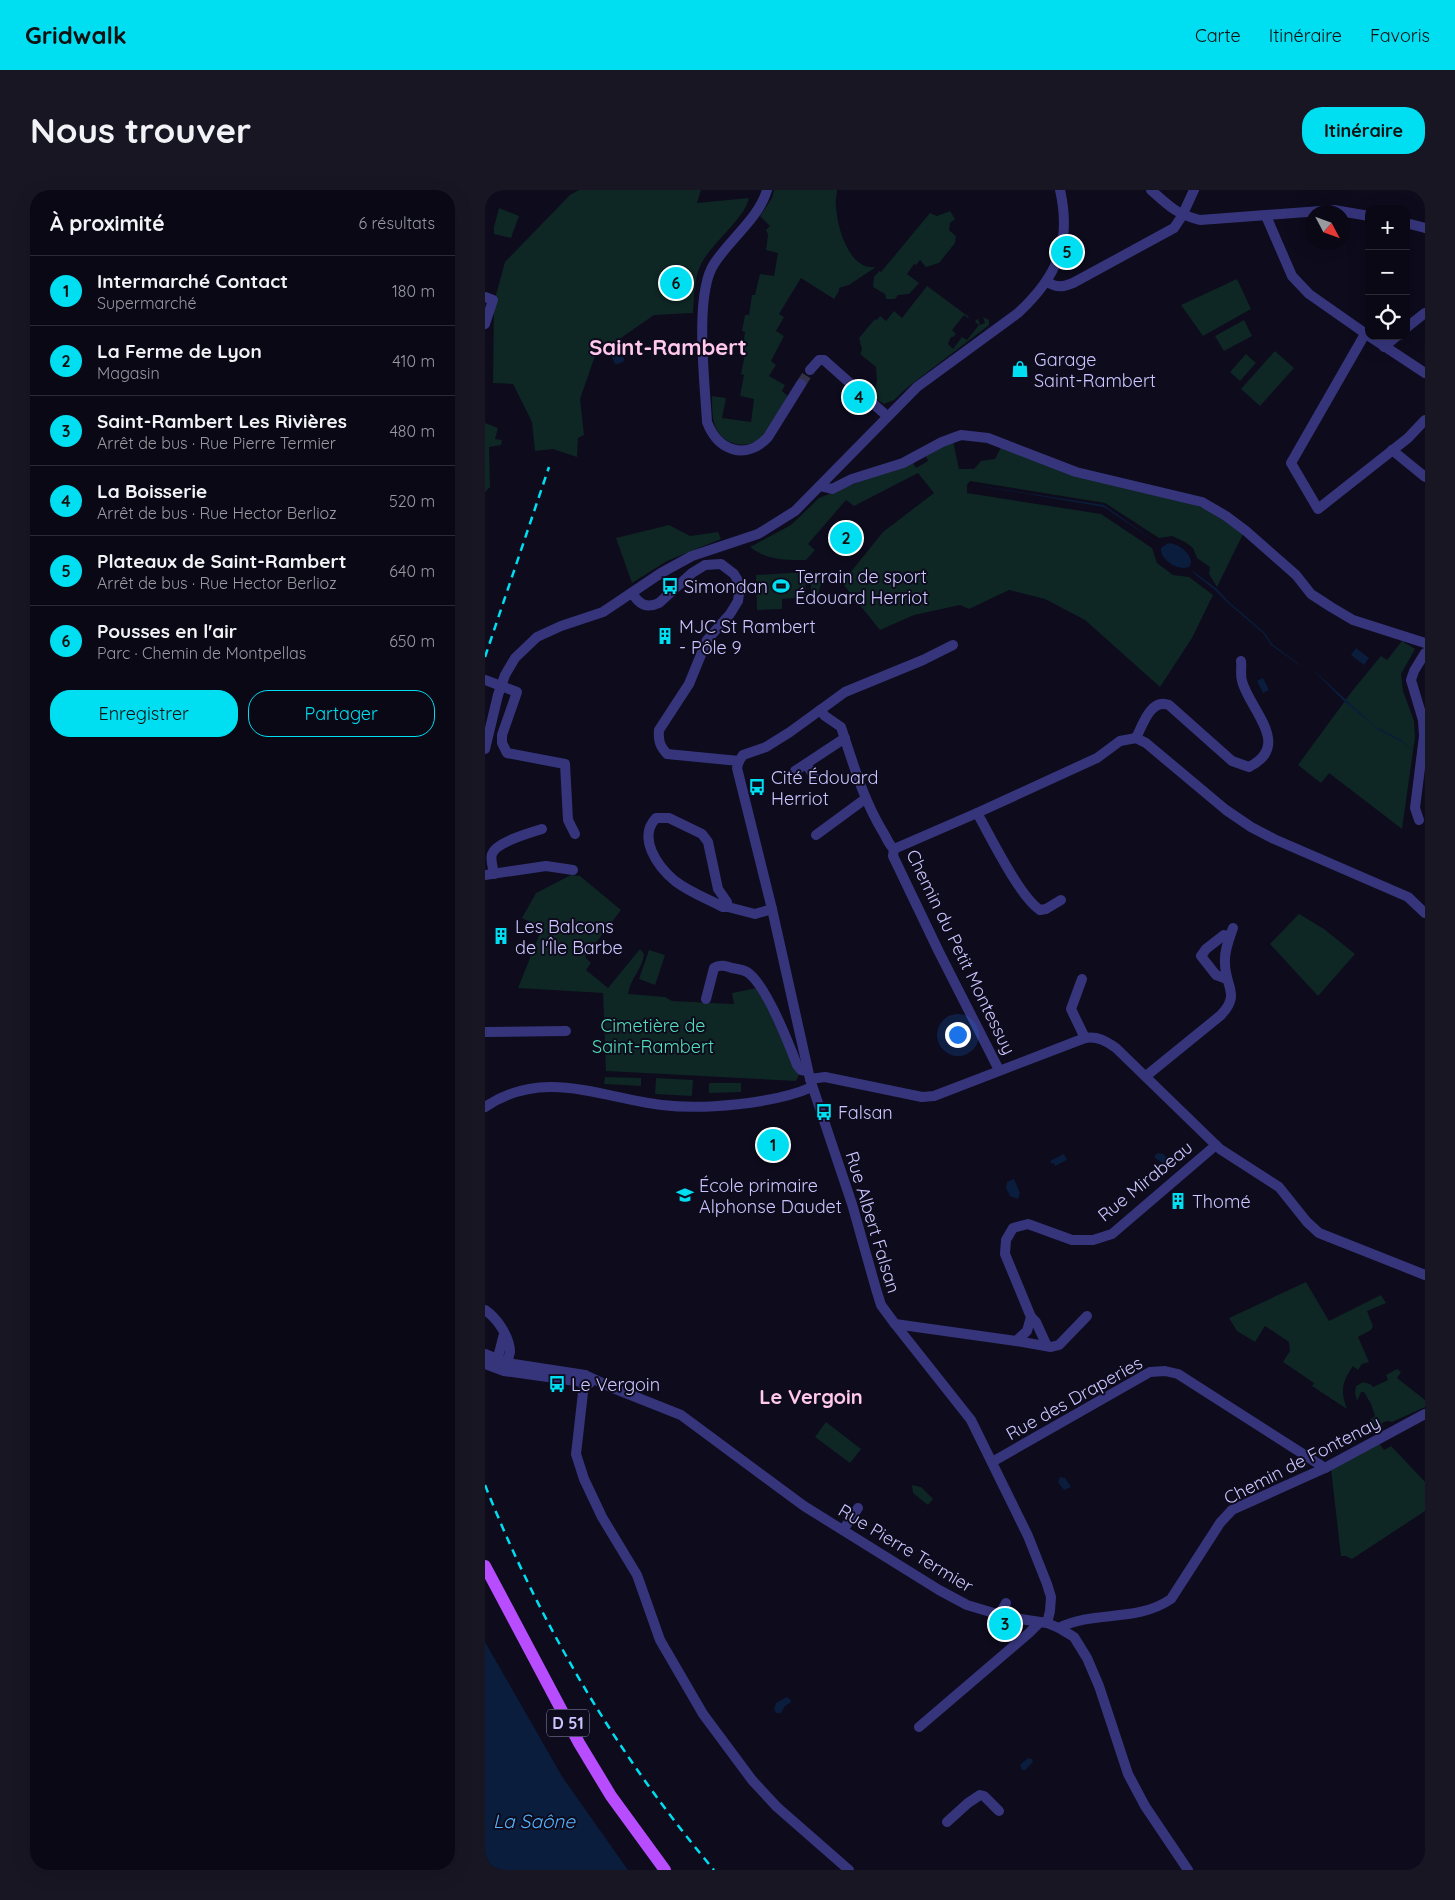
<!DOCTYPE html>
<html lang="fr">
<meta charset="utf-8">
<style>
:root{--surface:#0a0815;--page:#181622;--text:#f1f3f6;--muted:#999aa0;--line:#2a2934;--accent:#00def1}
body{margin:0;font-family:Quicksand,sans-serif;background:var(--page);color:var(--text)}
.controls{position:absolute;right:15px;top:15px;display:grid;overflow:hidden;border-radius:10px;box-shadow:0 5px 20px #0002}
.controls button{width:45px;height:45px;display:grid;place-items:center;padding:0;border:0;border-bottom:1px solid var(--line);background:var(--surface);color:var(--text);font:25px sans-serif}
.compass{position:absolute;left:820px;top:15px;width:45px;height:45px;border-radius:50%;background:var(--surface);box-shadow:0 5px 20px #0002;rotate:131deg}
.you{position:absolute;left:472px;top:844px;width:18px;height:18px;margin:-12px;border:4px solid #fff;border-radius:50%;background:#1a73e8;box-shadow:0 0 0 8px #1a73e833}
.badge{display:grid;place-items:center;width:32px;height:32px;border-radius:50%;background:var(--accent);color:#111;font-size:16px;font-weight:700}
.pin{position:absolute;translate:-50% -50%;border:2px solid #fff;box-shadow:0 1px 5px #0006}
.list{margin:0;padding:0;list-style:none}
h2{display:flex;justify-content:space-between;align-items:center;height:65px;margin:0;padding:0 20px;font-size:21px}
h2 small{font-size:16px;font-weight:400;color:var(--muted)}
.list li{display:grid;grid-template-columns:32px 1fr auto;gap:15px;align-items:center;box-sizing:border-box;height:70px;padding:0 20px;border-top:1px solid var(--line)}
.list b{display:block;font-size:19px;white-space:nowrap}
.list p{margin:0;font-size:16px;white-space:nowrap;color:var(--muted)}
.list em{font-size:16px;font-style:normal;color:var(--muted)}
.actions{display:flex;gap:10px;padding:15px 20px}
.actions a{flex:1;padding:11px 0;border:1px solid var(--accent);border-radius:20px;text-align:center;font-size:18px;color:var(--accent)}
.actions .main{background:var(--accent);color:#111}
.icon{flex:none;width:28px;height:28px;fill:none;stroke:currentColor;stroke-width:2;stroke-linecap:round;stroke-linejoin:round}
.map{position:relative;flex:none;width:940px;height:1680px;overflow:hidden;border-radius:20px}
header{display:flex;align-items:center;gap:30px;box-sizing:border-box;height:70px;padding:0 25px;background:var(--accent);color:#111}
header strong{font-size:24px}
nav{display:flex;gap:28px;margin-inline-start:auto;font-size:18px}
.intro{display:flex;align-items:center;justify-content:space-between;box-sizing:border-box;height:120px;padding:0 30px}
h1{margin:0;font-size:35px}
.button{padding:12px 22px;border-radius:20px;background:var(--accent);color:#111;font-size:18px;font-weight:700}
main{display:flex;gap:30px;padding:0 30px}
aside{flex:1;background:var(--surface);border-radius:20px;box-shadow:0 5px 20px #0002}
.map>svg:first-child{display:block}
</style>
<header>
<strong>Gridwalk</strong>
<nav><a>Carte</a><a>Itinéraire</a><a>Favoris</a></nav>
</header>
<div class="intro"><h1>Nous trouver</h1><a class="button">Itinéraire</a></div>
<main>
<aside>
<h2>À proximité<small>6 résultats</small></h2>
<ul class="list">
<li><span class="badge">1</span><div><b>Intermarché Contact</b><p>Supermarché</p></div><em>180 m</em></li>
<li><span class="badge">2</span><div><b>La Ferme de Lyon</b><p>Magasin</p></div><em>410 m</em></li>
<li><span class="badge">3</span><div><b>Saint-Rambert Les Rivières</b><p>Arrêt de bus · Rue Pierre Termier</p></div><em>480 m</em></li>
<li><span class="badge">4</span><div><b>La Boisserie</b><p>Arrêt de bus · Rue Hector Berlioz</p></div><em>520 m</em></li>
<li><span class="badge">5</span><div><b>Plateaux de Saint-Rambert</b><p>Arrêt de bus · Rue Hector Berlioz</p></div><em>640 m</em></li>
<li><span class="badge">6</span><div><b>Pousses en l'air</b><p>Parc · Chemin de Montpellas</p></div><em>650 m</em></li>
</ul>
<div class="actions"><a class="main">Enregistrer</a><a>Partager</a></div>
</aside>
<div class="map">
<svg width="940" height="1680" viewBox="0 0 940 1680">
<rect width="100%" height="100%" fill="#0d0b1c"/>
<!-- green -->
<g fill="#0e2624">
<path d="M94,0h122l-4,13 52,-5c-4,20 -37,45 -48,66 -7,14 -7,34 -8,49l-39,2 -59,41 -15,43 4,36 -6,3 -1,19 -24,-8 -18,2 -3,-29 -19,-38 -20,-1 1,-81 11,-40 65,-67z"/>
<path d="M289,0h63c0,5 -2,11 -1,16 1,21 13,65 40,61l-27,18 -10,3v3l-5,8 -33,-21 -22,36 5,3 -8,14 8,5 -13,25 5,4 -7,11 16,9 -3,6 6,5c-8,13 -15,29 -25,40 -15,15 -40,10 -48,-10 -3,-9 -3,-20 -3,-30l14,2 -4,20 29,4 3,-23 -14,-3 4,-21 -3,-1 4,-20 -3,-1 3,-21 -3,-1 3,-16h4l3,-20h3l5,-21 14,2 4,-23 -12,-3 2,-15 -2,-5 4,-4 -10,-10 12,-18z"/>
<polygon points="14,18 34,26 26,48 9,44 9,37"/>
<polygon points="465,21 470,29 465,33 464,40 471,46 470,53 454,73 441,77 435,70 431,75 429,74 422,84 434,93 424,104 413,105 410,109 401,109 400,104 388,97 389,87 394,81 396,82 445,23 452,26"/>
<polygon points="752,89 766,119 718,146 696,115"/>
<polygon points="442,96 484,127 483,128 479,125 467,140 471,144 468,147 466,147 463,154 468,159 477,147 482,150 494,135 490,132 491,130 493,129 495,135 500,133 498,127 504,130 504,135 423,197 409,210 399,214 388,207 392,191 391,177 375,164 377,160 374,148 390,129 392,130 395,126 401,131 409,121 417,128"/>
<polygon points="759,130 767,146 739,161 730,146"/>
<polygon points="790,161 809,178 775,216 756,199"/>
<polygon points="761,164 771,173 755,191 745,182"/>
<polygon points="0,233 13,238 10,249 17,250 16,255 4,257 5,297 0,302"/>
<path d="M468,251l6,28h15l7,-8 14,-2 6,-12 183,54 27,10 33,21 -27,55 -8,-13 1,-7 -13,-9 -4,-10 -8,-6 -13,-6 -13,2 -54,-35 -135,-22 -3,4v8l134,21 51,34 5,15 16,12 16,2 24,18 -21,43 -32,49 -75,-67 -40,-21 -36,-9 -40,19 -9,-4 -46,10 -34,15 -38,-47 41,-51 51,-39 -16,-20 -64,33 -8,-6 -38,44 7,6 -9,10c-21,0 -38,1 -56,-13l41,-22 28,-27 93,-37 4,7 12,-7 -3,-7z"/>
<polygon points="184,335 205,346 233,342 236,349 182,371 147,393 131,348"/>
<polygon points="320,382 321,407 297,409 297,419 272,420 271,385"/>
<polygon points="326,385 333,387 336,394 333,404 326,406"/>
<polygon points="917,451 930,459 916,484 918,501 929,531 930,547 917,639 844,583 836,593 813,575 868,500 896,466 902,470"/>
<path d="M86,685l9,1 41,34 -36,47 6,6 -5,7 22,18 32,-39 4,5c-2,16 -13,23 -16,40l37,3 7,4 62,3 -2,-11 25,-5 23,41 19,46 -3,6 -190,-10 -3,-78 -85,-5 24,-60 -20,-10 14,-25z"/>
<polygon points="814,724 839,739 870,764 833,806 785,754"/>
<polygon points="164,760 180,765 170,795 154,789"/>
<polygon points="120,887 156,888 156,896 119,894"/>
<polygon points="171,888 208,890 207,906 170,904"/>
<polygon points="224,893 256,893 256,902 224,903"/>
<path d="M821,1092l23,39 52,-26 5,8 -19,8 6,15 -2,4 -13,7 11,25 -7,2 -4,6 -5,-4c-11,16 -13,25 -6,43l-35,-23 2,-3 -31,-21 7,-11 -1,-9 -24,-16 -10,16 -18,-11 -8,-13z"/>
<polygon points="912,1179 916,1182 912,1188 940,1210 940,1217 907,1232 902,1231 897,1233 898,1238 893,1241 886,1239 882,1232 890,1226 886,1214 879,1202 876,1202 872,1211 870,1203 871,1196 878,1192 885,1194 888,1197 903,1190 901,1185"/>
<polygon points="341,1232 376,1259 365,1273 330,1247"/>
<polygon points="894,1253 899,1260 906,1256 940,1292 940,1321 867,1369 861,1366 856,1366 846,1279"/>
<polygon points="427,1295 436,1297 448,1309 443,1315 428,1303"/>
</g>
<!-- water -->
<g fill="#0a1d3c">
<polygon points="129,158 133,165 139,168 139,171 133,174 130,174 125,163 126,159"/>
<polygon points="483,294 619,315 675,355 619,317"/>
<path d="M683,353c10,0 27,12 22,23 -9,7 -31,-6 -29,-18z"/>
<polygon points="705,379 732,399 745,413 779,442 787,454 815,475 825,477 891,537 916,550 930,562 917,552 894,540 860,512 825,477 814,475 786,455 778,443 744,414 730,400 712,386"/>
<polygon points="871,458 884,468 879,475 866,465"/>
<polygon points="778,488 784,500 778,503 772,491"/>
<polygon points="673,963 678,964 684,969 684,972 680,974 670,968 670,965"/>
<polygon points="579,964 582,970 570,976 569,973 567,974 565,971"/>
<polygon points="529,989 535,1003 533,1009 525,1006 521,998 522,992"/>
<polygon points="575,1287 580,1288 586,1297 579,1300 573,1292"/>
<polygon points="0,1452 78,1588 143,1680 0,1680"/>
<polygon points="302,1507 305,1509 306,1512 300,1516 296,1523 291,1523 289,1519 291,1513"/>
<polygon points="543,1568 547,1569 548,1572 540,1580 537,1580 535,1575"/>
</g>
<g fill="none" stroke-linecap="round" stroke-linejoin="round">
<!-- minor-tunnel -->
<polyline stroke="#333049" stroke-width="10" stroke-dasharray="10 5" stroke-linecap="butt" points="316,194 325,180"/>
<!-- minor -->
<g stroke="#36357c" stroke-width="10">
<path d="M282,0c-8,28 -37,49 -53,74 -20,30 -9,120 -7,158 11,29 39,39 61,15l33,-53"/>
<path d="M666,0c18,16 25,24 49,30l134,-10 35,6"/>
<polyline points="781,26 807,86 824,104 884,146"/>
<polyline points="921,33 940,38"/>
<path d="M562,92c10,6 16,5 26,1l101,-55 8,-12 12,-26"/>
<polyline points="0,107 8,110 0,134"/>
<polyline points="921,138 940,123"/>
<polyline points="880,144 806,273 833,319 923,248 940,230"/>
<polyline points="884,146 940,183"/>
<polyline points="899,157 912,146"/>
<polyline points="325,180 334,170 339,170 402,226"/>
<polyline points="907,260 940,287"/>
<polyline points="335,296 347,299 367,289 418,273 457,252 476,245 503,248 591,282 717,312 741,326 761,341 811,385 826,404 846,417 868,430 940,453"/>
<path d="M147,403c7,11 14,16 27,10l33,-30 13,-8 16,-1 13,10 3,5 3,7 -2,15 -8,13 -23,26 -18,44 -30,46c-1,11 1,16 8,24l72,7"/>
<polyline points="0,490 32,502 17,545 17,553 22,563 80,574 83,630 90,644"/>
<path d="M335,520l5,6 16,11c12,36 22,72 42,105 4,6 5,12 11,17"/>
<path d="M651,548c7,-14 15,-40 33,-33l63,56 17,6c44,-22 0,-58 -7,-86 -2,-6 0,-14 -1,-20"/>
<path d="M0,559l13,-54 7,-20 10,-17 22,-21 24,-11 42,-14 58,-39 31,-17 66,-22 37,-23 122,-124 101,-74c39,-36 54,-70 42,-123"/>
<polyline points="254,571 252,578 287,719 325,889 367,1014 391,1099 396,1115 410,1134 486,1230 543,1346 562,1394 566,1407 565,1421 562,1433"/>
<polyline points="254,571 258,565 281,557 305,542 360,502 438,470 468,455"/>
<polyline points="321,574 329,586"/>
<polyline points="310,581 360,548"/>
<path d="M492,623c14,24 42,83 63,97l6,-1 15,-9"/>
<polyline points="934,630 930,618 939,546 938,530 926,490 929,481 940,463"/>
<polyline points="331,645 380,609"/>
<polyline points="409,659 492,623 612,568 635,551 651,548 661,553 741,620 766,637 789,649 923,707 940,723"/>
<polyline points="409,659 408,666 454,762 514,880"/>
<path d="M9,684c-1,-7 -4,-15 -2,-20 4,-12 38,-21 50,-25"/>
<polyline points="0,685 61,676 88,680"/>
<path d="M243,717l-1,-5 -9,-13 -10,-47 -6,-8 -33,-16h-13c-19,20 2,49 19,63 14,11 33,18 48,26h5l27,7 17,-5"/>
<polyline points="597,789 586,819 600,848"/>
<polyline points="742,789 731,785 716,766 721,759 739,745 745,747"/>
<path d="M221,809l8,-31c6,-4 12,-2 18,0 5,1 12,2 15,4 19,12 42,72 50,93l4,5 6,1"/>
<polyline points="0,842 81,841"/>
<path d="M661,886l75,-61c20,-21 4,-28 4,-52 -1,-12 4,-24 8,-35"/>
<path d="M325,889l15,-2 97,20 12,-1 151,-58c13,-2 21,3 31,10l104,101 59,38 28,35 12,11 106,42"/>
<path d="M0,917c58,-39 114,-10 177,-2 40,5 112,-1 150,-18"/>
<path d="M0,1120c12,8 25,27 25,42 -1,5 -3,11 -5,15"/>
<polyline points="546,1127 551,1132 562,1156"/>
<polyline points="410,1134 531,1151 542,1141 546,1127 520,1064 521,1050 528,1038 543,1034 587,1050 608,1050 627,1044 731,955"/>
<polyline points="531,1151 566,1157 574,1155 602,1126"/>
<polyline points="0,1164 22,1173 100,1185 128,1198 196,1225 319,1316 454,1400 482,1415 522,1427 562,1433 574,1438 589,1447 602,1468 614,1496 643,1584 660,1616 703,1680"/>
<polyline points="0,1174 19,1181 105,1193"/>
<polyline points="11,1175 19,1144"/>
<polyline points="100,1185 91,1264 99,1289 117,1327 152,1385 175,1450 218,1524 267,1590 292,1617 364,1680"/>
<polyline points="507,1272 665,1182 680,1181 693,1184 840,1278"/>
<polyline points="358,1340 373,1318"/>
<polyline points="514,1425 521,1413"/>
<path d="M574,1438c35,-18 77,-5 112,-29l49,-76 12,-13 93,-42 100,-54"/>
<polyline points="434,1537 544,1443 555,1432"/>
<polyline points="462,1632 483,1613 495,1605 499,1606 514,1621"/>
</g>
<!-- major -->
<polyline stroke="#b84dff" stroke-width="12" points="0,1376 94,1553 126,1606 180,1680"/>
<!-- rail -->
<g stroke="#00def1" stroke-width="2.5" stroke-dasharray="8 6" stroke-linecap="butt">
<polyline points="0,467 64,277"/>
<path d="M0,1295c55,139 132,270 229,385"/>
</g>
</g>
<!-- icons -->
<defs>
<g id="shop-bare" transform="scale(1.35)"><path d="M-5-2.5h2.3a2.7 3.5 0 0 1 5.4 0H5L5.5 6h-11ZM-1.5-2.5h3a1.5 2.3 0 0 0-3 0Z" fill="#00def1" stroke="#0d0b1c" stroke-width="2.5" paint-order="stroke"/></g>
<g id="bus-bare" transform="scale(1.35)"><path d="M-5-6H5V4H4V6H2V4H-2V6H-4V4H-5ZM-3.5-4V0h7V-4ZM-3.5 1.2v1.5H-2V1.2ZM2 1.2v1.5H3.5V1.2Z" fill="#00def1" stroke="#0d0b1c" stroke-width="2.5" paint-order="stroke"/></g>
<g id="stadium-bare" transform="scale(1.35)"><path d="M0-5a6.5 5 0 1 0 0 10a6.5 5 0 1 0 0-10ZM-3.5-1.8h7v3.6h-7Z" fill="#00def1" stroke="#0d0b1c" stroke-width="2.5" paint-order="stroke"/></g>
<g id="building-bare" transform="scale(1.35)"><path d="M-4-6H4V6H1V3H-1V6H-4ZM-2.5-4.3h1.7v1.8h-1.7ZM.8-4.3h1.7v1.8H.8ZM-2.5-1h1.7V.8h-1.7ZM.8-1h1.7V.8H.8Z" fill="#00def1" stroke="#0d0b1c" stroke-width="2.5" paint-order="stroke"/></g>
<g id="school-bare" transform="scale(1.35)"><path d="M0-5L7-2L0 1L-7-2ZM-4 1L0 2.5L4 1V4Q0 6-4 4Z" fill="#00def1" stroke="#0d0b1c" stroke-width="2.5" paint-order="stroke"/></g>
</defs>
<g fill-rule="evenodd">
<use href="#shop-bare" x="535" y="179"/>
<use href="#bus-bare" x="185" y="396"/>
<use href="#stadium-bare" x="296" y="396"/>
<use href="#building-bare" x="180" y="446"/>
<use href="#bus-bare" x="272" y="597"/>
<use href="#building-bare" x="16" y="746"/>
<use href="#bus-bare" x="339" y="922"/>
<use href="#school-bare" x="200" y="1005"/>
<use href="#building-bare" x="693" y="1011"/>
<use href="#bus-bare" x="72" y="1194"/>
</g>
<g text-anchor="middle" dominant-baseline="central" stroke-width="4" stroke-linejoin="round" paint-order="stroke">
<!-- shield labels -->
<rect fill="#0d0b1c" stroke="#928ebb" stroke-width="1" x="62" y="1519.5" width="42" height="27" rx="4"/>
<g font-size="16" font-weight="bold" fill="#cbc6ff">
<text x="83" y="1533">D 51</text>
</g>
<!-- poi labels -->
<g font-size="18" fill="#cbc6ff" stroke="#0d0b1c" text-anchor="start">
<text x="549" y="169">Garage<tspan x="549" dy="21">Saint-Rambert</tspan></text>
<text x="310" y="386">Terrain de sport<tspan x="310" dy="21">Édouard Herriot</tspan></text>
<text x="199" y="396">Simondan</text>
<text x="194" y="436">MJC St Rambert<tspan x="194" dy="21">- Pôle 9</tspan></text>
<text x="286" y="587">Cité Édouard<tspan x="286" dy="21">Herriot</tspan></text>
<text x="30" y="736">Les Balcons<tspan x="30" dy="21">de l'Île Barbe</tspan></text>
<text x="353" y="922">Falsan</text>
<text x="214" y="995">École primaire<tspan x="214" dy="21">Alphonse Daudet</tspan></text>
<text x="707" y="1011">Thomé</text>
<text x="86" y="1194">Le Vergoin</text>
</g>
<!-- street labels -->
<g font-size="18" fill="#cbc6ff" stroke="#0d0b1c">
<text transform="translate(476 762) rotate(64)">Chemin du Petit Montessuy</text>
<text transform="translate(660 991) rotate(-39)">Rue Mirabeau</text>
<text transform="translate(388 1032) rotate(73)">Rue Albert Falsan</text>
<text transform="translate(589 1208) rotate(-29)">Rue des Draperies</text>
<text transform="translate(817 1270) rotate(-27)">Chemin de Fontenay</text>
<text transform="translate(421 1358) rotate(31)">Rue Pierre Termier</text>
</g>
<!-- park labels -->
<g font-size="18" fill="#52dfb8" stroke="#0d0b1c">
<text x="168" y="835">Cimetière de<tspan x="168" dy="21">Saint-Rambert</tspan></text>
</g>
<!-- water labels -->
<g font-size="19" font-style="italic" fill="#54b4ff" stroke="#0d0b1c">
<text x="49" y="1631">La Saône</text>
</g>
<!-- quarter labels -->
<g font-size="20" font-weight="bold" fill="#ffc8ec" stroke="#0d0b1c">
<text x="326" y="1206">Le Vergoin</text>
</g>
<!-- district labels -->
<g font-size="22" font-weight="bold" fill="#ffc8ec" stroke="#0d0b1c">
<text x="183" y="157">Saint-Rambert</text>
</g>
</g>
</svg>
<div class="controls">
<button>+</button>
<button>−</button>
<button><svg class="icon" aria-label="locate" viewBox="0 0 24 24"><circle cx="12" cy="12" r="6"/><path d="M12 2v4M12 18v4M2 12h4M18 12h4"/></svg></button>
</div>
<svg class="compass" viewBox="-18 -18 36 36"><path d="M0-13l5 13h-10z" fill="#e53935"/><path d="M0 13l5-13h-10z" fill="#999aa0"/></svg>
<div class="you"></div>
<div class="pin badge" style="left:288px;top:955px">1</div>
<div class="pin badge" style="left:361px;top:348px">2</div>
<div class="pin badge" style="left:520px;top:1434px">3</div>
<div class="pin badge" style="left:374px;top:207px">4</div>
<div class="pin badge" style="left:582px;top:62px">5</div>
<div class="pin badge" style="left:191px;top:93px">6</div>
</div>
</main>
